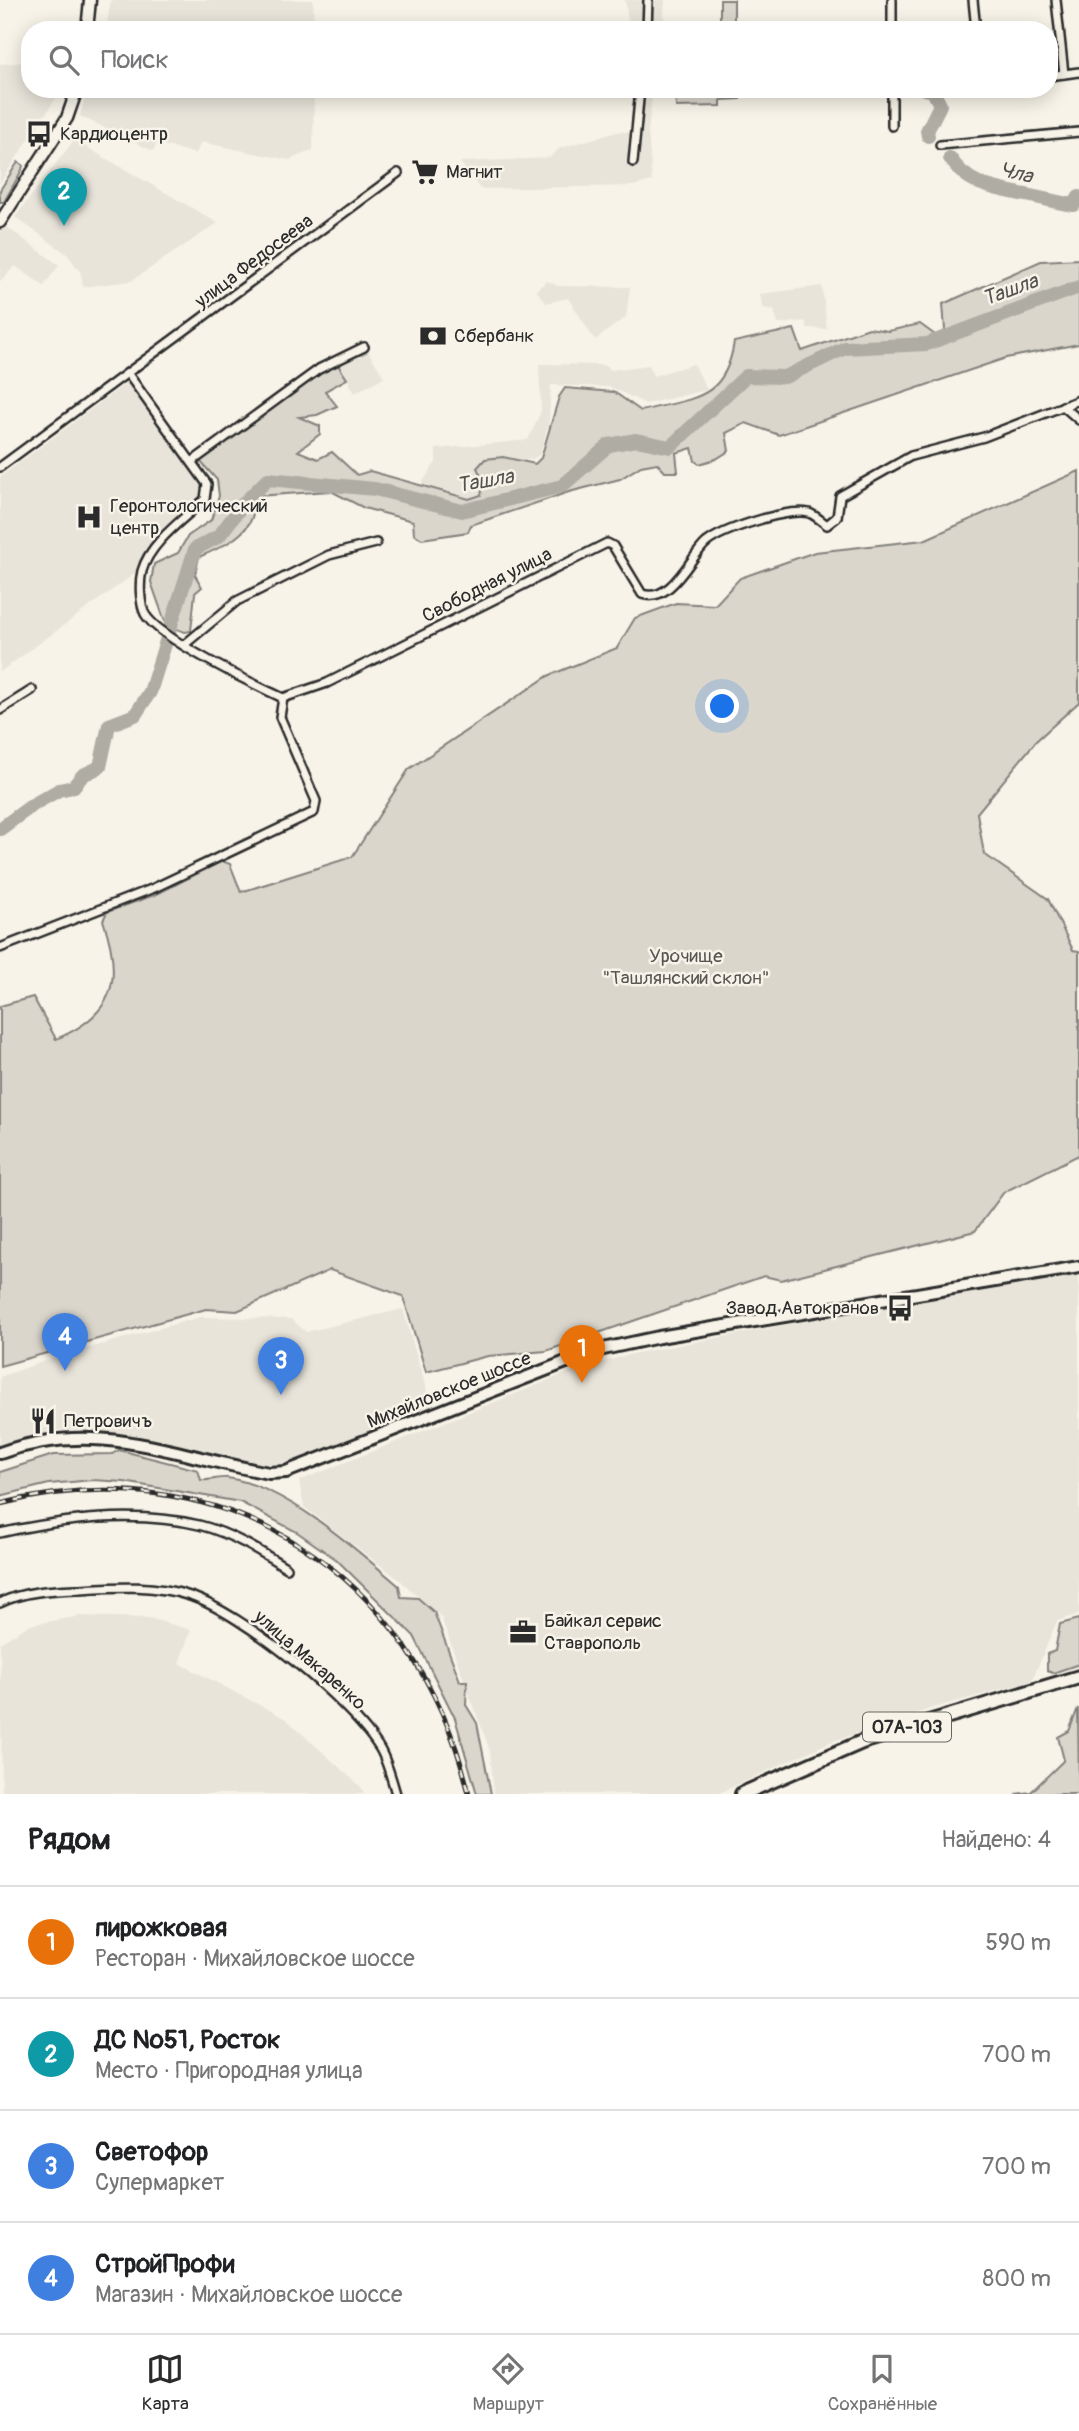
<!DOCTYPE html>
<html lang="ru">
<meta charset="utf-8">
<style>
:root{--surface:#fff;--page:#f2f2f2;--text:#202124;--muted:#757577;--line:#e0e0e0;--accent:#2b2b2b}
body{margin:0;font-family:Pangolin,sans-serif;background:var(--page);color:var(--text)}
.you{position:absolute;left:723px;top:707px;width:24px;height:24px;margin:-18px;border:5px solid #fff;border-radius:50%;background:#1a73e8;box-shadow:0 0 0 10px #1a73e833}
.badge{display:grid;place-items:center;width:46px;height:46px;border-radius:50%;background:var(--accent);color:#fff;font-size:23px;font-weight:700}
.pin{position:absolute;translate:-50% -58px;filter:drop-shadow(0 2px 4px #0008)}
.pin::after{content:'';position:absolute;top:37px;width:24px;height:21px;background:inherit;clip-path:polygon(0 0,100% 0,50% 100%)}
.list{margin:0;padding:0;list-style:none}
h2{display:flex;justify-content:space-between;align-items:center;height:91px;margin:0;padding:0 28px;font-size:30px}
h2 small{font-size:23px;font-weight:400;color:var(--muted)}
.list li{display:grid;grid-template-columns:46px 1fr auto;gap:21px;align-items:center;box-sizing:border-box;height:112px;padding:0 28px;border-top:2px solid var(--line)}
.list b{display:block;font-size:26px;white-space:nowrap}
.list p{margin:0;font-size:23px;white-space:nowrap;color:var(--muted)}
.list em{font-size:23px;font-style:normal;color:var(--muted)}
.icon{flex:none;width:38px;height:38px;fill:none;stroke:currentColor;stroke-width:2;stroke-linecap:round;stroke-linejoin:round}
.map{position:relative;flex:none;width:1079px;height:1794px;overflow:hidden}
.search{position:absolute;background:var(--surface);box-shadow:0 4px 18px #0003;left:21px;right:21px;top:21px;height:77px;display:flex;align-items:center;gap:18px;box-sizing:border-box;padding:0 24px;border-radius:28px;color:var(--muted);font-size:26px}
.sheet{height:539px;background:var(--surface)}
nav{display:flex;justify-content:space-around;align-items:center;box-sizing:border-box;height:98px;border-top:2px solid var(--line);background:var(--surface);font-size:19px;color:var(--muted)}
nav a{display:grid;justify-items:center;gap:4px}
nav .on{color:var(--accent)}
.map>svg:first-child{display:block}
</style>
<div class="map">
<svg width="1079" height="1794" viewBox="0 0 1079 1794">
<rect width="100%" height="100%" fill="#f7f3e8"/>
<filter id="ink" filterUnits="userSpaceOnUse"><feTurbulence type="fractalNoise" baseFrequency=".0143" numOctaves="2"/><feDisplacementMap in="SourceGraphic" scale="14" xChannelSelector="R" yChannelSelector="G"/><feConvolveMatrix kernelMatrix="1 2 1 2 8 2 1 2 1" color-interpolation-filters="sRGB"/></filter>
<g filter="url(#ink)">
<!-- built -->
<g fill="#e8e4da">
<polygon points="111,0 313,0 314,30 106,30"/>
<polygon points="625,0 645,0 645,30 635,30 636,21 628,20"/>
<polygon points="654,0 665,0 663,30 652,30"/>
<polygon points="30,62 30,89 62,89 0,183 0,64"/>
<polygon points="87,89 314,89 313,150 289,160 201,142 196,154 157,143 153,151 80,116"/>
<polygon points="644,89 653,89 648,131 652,181 633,186 480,189 460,162 549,158 560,148 617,132 639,132"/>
<polygon points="74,140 218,223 131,281 83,287 81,273 67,254 15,217"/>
<polygon points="4,225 59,265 44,286 15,266 0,281 0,231"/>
<polygon points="547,281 558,286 630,287 626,317 595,340 568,298 546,303 536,290"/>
<polygon points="822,286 827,329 807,328 805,321 778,324 774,310 763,308 760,294"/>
<polygon points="366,348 384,377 355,393 339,364"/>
<polygon points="539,364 603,365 612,370 649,365 653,376 694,364 707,390 646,404 610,387 551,385 549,422 540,454 533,459 484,465 483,497 469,499 420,486 436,462 436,449 528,440 541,411"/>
<polygon points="126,383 131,384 203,484 203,493 155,540 137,572 0,672 0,477"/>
<polygon points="1079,1270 1079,1614 1057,1621 1032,1681 933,1708 828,1743 717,1794 494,1794 490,1751 441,1617 401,1581 304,1507 299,1481 579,1368 636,1353"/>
<polygon points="403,1309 432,1409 290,1467 257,1467 139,1437 92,1431 55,1430 0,1447 0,1377 53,1358 200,1317 291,1319 306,1332"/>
<polygon points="80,1616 149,1618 191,1630 179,1663 286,1719 362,1788 364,1794 2,1794 0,1643 29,1625"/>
</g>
<!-- green -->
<g fill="#dad6cc" stroke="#82807c" stroke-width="2">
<rect x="720" y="0" width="14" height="30"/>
<polygon points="675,89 740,91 740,99 721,100 721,106 676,107"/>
<polygon points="18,162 23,165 22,170 4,202 0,202 0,190"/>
<path d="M1079,259v85l-73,14 -227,77 -33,-12 -20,10 3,18 -13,8 -17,5 -4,-3 -3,-13 -16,5 2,19h-13l-8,-9 -16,3 -21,13 -51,13 -98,33 -3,7 -46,7 -8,-5 -1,-13 -49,-13 -33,-17 -75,5 -9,10 6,8c-5,22 -35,35 -54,43l-4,18 7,12 -7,6 -4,38 -6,1 -17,-6 -4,-7 -13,-37 3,-18 24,-11 10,-17 23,-16 8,-24 -2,-16 -18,-20 137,-98 11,17 -22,12 12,15 -20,9 -18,2 21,9v8l-22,17 20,8 14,-7 25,23 13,-4 99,28 12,-4 3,-13 -7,-14 8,-9 18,-2 32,7 6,-6 18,-61 6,-9 49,4 27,19c50,-13 84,-9 93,-69l60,-13 8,22 67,-23 19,3 32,-7 26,19 -3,-39 98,-43z"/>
<path d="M1079,471v231l-43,39 -59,72 7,41 64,45 25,51 6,1v204l-75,37 -29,39 -194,49 -17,-4 -218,75 -58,5 -62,16 -23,-76 -73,-26 -93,41 -31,-2 -206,57v-360l33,-9 23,42c60,-25 67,-61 47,-119l4,-8 50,-18 65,-33 8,3 11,28 111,-35 57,-88 139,-93 69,-28 18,-30 41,-15 39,2 25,-27 75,-26 109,-12z"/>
<path d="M119,1450l79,20 3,10c9,1 18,-3 26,-2 59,8 129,71 172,108l2,11 17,1 16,14 26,69h7l-1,24 11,18 14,71h-14l-22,-76 -41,-82 -77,-76 -40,-28 -57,-30 -116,-20 -31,-2 -44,4 -49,12v-24l53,-17 59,-1z"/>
<polygon points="1079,1619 1079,1664 1053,1673 1047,1671 1047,1654 1055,1651 1060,1624"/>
<polygon points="1078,1708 1079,1794 1015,1794 1031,1792 1064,1760 1058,1737 1069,1731"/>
</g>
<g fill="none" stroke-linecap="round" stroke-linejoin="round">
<!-- river -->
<g stroke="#afaca4" stroke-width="14">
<polyline points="924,89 933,91 940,105 927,131 928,136"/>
<path d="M950,158c19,30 49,31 81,38 15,3 28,7 43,9l5,-8"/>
<polyline points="0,829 34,804 59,790 73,787 83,775 100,767 109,725 135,715 150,692 195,549 219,536 244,503 268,479 375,489 462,511 562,486 609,445 636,440 670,447 746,376 785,377 845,348 927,344 1079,287"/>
</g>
<!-- minor casing -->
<g stroke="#2b2b2b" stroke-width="12">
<g id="minor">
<polyline points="973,0 976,30"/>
<polyline points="1056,0 1064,74"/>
<polyline points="647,30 648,0"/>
<polyline points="892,30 892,0"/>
<polyline points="1049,76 1079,72"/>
<polyline points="892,126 892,89"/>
<polyline points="940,145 1079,132"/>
<polyline points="633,162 640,89"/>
<path d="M128,374l79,110 -2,15c-21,20 -55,43 -63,72 -3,12 -2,33 3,43 13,24 110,71 138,84"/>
<polyline points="1063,406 1079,420"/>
<polyline points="193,461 319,369 364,347"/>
<polyline points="0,467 398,173"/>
<polyline points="184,645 237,601 329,555 376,543"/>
<polyline points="0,710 32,690"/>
<path d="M0,948l154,-60 160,-76 2,-11 -36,-84 3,-19 44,-15 280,-140 6,3 29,48c29,10 48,-37 64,-51 17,-14 82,-35 103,-30 6,2 12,8 18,12l10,-8 3,-21 71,-40 73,-19 95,-37"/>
<path d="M0,1533c64,-14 134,-23 199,-8 32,8 61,26 88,43"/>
<path d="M0,1603c23,-12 53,-13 78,-14 37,-2 76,-5 112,7 52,17 161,105 190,153 7,12 12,31 16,45"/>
</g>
</g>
<!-- tertiary casing -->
<g stroke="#2b2b2b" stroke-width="15">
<g id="tertiary">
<polyline points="87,30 90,0"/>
<polyline points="0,222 67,118 77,89"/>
</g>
</g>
<!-- secondary casing -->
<g stroke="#2b2b2b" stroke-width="16">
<path id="secondary" d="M0,1453c97,-35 174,3 269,20l17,-1 308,-121 65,-14 420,-70"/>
</g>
<!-- primary casing -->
<g stroke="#2b2b2b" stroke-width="18">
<polyline id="primary" points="742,1794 862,1742 1079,1677"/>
</g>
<!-- minor -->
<use href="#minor" stroke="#f7f3e8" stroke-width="7"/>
<!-- tertiary -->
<use href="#tertiary" stroke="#f7f3e8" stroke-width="10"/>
<!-- secondary -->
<use href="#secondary" stroke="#f7f3e8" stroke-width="10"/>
<!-- primary -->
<use href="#primary" stroke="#f7f3e8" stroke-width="12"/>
<!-- rail casing -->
<g stroke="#2b2b2b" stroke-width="5">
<path id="rail" d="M0,1504c222,-57 418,69 469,290"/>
</g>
<!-- rail -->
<use href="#rail" stroke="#f7f3e8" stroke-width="2.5" stroke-dasharray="8" stroke-linecap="butt"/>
</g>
</g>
<!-- icons -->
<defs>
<g id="bus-bare" transform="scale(2.1)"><path d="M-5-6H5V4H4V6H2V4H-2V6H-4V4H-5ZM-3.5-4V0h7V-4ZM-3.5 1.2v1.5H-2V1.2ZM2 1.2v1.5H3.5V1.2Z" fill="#2b2b2b" stroke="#f7f3e8" stroke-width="2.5" paint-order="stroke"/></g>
<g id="supermarket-bare" transform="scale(2.1)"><path d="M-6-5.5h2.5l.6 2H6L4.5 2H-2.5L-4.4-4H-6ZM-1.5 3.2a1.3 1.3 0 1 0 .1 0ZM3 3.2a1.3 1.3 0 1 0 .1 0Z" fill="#2b2b2b" stroke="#f7f3e8" stroke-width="2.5" paint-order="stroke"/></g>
<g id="bank-bare" transform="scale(2.1)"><path d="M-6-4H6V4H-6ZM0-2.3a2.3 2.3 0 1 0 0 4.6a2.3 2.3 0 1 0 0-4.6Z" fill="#2b2b2b" stroke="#f7f3e8" stroke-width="2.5" paint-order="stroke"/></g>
<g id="hospital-bare" transform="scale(2.1)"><path d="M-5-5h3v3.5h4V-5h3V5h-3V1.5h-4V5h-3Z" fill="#2b2b2b" stroke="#f7f3e8" stroke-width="2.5" paint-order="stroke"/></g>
<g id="restaurant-bare" transform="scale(2.1)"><path d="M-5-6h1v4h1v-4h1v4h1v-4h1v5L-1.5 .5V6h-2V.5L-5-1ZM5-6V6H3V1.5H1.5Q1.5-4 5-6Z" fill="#2b2b2b" stroke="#f7f3e8" stroke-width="2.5" paint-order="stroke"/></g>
<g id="office-bare" transform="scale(2.1)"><path d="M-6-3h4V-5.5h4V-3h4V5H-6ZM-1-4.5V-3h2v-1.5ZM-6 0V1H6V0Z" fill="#2b2b2b" stroke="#f7f3e8" stroke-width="2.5" paint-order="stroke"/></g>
</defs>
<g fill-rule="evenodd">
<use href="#bus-bare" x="39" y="134"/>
<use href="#supermarket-bare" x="425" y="172"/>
<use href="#bank-bare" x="433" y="336"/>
<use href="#hospital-bare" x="89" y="517"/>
<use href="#bus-bare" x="900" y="1308"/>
<use href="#restaurant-bare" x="43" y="1421"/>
<use href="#office-bare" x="523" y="1632"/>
</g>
<g text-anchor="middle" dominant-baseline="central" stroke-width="5" stroke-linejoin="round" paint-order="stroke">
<!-- shield labels -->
<rect fill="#f7f3e8" stroke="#686764" stroke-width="2" x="863" y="1712.5" width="88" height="29" rx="5"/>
<g font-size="18" font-weight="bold" fill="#2b2b2b">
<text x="907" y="1727">07А-103</text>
</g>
<!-- poi labels -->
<g font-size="19" fill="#2b2b2b" stroke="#f7f3e8" text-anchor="start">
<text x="60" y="134">Кардиоцентр</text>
<text x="446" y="172">Магнит</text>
<text x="454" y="336">Сбербанк</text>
<text x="110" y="506">Геронтологический<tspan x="110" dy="22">центр</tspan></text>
<text x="879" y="1308" text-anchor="end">Завод Автокранов</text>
<text x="64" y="1421">Петровичъ</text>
<text x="544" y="1621">Байкал сервис<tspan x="544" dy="22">Ставрополь</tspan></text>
</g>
<!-- street labels -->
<g font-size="19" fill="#2b2b2b" stroke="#f7f3e8">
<text transform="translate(254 261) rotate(-37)">улица Федосеева</text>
<text transform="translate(487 585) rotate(-27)">Свободная улица</text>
<text transform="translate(449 1390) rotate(-22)">Михайловское шоссе</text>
<text transform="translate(310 1660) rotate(41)">улица Макаренко</text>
</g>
<!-- park labels -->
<g font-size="19" fill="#575653" stroke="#f7f3e8">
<text x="686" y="956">Урочище<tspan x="686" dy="22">"Ташлянский склон"</tspan></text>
</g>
<!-- water labels -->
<g font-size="21" font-style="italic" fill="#53524f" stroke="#f7f3e8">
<text transform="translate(1016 173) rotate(13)">Чла</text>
<text transform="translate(1010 290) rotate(-20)">Ташла</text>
<text transform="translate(485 481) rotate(-10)">Ташла</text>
</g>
</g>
</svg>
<div class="you"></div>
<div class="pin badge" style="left:582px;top:1383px;background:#e8710a">1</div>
<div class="pin badge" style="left:64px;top:226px;background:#0f9aa8">2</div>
<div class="pin badge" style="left:281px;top:1395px;background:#3f7fe0">3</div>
<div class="pin badge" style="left:65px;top:1371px;background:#3f7fe0">4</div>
<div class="search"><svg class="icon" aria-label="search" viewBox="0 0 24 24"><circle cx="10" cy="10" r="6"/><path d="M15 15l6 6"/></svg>Поиск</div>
</div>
<section class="sheet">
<h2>Рядом<small>Найдено: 4</small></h2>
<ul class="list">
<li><span class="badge" style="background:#e8710a">1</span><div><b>пирожковая</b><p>Ресторан · Михайловское шоссе</p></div><em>590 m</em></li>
<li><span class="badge" style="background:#0f9aa8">2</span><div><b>ДС №51, Росток</b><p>Место · Пригородная улица</p></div><em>700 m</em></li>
<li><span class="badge" style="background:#3f7fe0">3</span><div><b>Светофор</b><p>Супермаркет</p></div><em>700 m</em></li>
<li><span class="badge" style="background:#3f7fe0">4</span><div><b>СтройПрофи</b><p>Магазин · Михайловское шоссе</p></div><em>800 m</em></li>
</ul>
</section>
<nav>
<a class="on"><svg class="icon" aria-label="map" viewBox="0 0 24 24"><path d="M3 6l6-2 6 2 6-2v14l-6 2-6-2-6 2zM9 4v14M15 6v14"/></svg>Карта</a>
<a><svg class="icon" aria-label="directions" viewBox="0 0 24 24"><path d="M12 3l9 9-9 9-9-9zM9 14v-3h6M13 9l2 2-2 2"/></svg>Маршрут</a>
<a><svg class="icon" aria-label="saved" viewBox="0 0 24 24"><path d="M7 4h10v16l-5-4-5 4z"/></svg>Сохранённые</a>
</nav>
